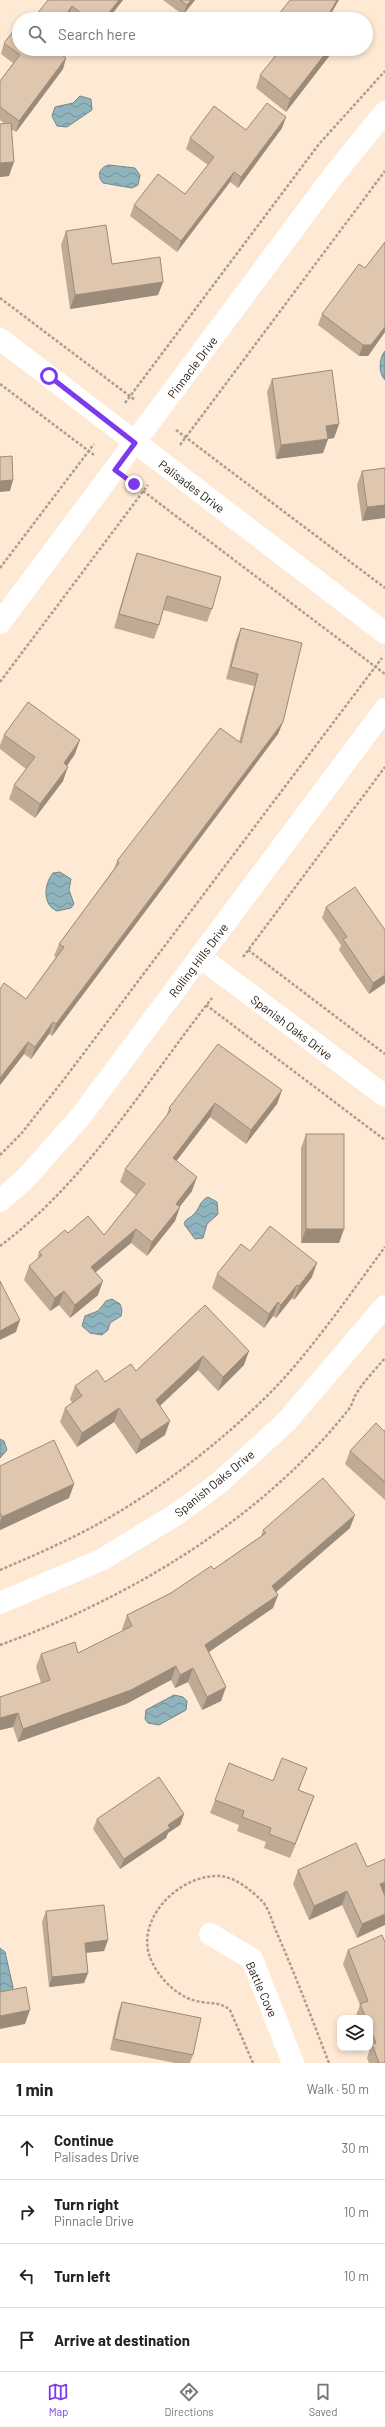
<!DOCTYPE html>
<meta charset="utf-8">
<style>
:root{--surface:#fff;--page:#f2f2f2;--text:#222;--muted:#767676;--line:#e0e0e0;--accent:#7c3aed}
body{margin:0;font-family:Barlow,sans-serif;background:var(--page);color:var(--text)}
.controls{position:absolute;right:12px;bottom:12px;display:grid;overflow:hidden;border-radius:8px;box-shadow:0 2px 6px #0003}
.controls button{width:36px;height:36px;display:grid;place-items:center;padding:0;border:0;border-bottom:1px solid var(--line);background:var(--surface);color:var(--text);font:20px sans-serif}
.stop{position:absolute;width:12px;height:12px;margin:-9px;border:3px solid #7c3aed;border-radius:50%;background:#fff}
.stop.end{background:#7c3aed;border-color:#fff;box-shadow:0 1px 4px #0008}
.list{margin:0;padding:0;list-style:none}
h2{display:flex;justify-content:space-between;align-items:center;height:52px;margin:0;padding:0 16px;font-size:17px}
h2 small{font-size:13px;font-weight:400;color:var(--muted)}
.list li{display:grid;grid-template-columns:26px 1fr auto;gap:12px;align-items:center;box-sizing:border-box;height:64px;padding:0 16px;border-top:1px solid var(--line)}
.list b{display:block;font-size:15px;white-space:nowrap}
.list p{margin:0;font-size:13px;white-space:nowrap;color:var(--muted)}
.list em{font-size:13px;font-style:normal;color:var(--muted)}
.icon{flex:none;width:22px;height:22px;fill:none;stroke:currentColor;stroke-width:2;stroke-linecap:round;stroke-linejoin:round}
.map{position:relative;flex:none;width:385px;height:2063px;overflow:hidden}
.search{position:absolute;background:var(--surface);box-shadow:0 2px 6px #0003;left:12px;right:12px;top:12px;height:44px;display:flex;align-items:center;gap:10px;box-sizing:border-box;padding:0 14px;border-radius:22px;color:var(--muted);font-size:15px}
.sheet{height:308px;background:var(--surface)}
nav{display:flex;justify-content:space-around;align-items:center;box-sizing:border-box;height:56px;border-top:1px solid var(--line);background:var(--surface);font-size:11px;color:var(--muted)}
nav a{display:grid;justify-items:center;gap:2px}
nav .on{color:var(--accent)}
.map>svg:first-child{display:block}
</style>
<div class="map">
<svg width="385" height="2063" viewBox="0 0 385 2063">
<defs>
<pattern id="water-waves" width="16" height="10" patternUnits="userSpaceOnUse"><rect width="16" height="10" fill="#90b4bd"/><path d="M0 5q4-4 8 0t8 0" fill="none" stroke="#769299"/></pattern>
</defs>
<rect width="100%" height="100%" fill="#fee9d4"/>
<!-- water -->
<g fill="url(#water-waves)" stroke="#71888b">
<polygon points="80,96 91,99 92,110 67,127 57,126 52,116 55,107 73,103"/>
<path d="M109,165l26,3 5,7 -2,10 -6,3 -29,-5c-7,-8 -3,-16 6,-18z"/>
<path d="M385,351v29c-7,-7 -6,-22 0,-29z"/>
<path d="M60,872l11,7 -2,11 5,14 -3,4 -14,3c-15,-6 -13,-27 -4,-38z"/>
<path d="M208,1197l9,5 1,12 -11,10 -4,14 -8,1 -11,-15c2,-6 5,-5 9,-9 7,-6 6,-14 15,-18z"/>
<polygon points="112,1299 120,1304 122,1310 121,1316 110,1323 108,1330 102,1335 90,1333 82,1326 85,1316 98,1311 106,1301"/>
<polygon points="0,1439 4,1441 7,1450 0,1458"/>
<polygon points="174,1695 183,1697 187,1701 186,1710 159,1725 148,1723 145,1719 146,1710"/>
<polygon points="0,1948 5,1952 13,1987 12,1991 0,1996"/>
</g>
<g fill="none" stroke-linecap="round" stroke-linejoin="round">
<!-- path -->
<g stroke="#ad9d8c" stroke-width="2.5" stroke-dasharray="3 2" stroke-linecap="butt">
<polyline points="0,298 135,400"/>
<polyline points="0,384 94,455"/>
<polyline points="125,403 319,144 385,71"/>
<polyline points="176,430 385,588"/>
<polyline points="180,445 385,171"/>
<polyline points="135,485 385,674"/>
<polyline points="0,568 94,444"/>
<polyline points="0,682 148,485"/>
<polyline points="248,950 385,1054"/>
<polyline points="243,957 385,767"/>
<polyline points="206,1005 385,1140"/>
<polyline points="0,1155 21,1134 65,1078 382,658"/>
<path d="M0,1246c88,-66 145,-163 212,-248"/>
<path d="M0,1570c33,-14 67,-29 98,-46 63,-35 123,-82 173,-132 41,-42 79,-98 114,-145"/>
<path d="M0,1645c130,-47 262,-126 349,-236 3,-4 4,-9 6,-13 8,-14 20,-26 30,-38"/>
<path d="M253,2063l-23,-53c-10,-8 -16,-6 -28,-8 -21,-2 -41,-21 -50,-40 -20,-40 26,-87 66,-86 16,0 33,14 44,25 7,7 10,21 14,30 19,43 36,88 53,132"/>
</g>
<!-- minor -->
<g stroke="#fff" stroke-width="22">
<polyline points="0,339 385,633"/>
<polyline points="0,623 333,176 385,112"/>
<polyline points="200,957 385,1096"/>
<polyline points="0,1201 27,1177 81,1116 385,709"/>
<polyline points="0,1603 101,1560 175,1515 219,1483 287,1421 385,1306"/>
<polyline points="210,1934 252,1959 293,2063"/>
</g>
</g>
<!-- wall -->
<g fill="#bfaa96">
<polygon points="48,0 123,0 108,19 71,19"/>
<polygon points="163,0 195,0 183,15"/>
<polygon points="4,43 66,58 63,69 16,132 11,129 9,176 0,177 0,124 5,124 0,120 0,81 13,63 1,54"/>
<polygon points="265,49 332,49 330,55 286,112 256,88 260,75 275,57"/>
<polygon points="286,117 282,128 238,188 230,182 177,252 130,216 134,205 185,194 208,165 186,149 190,138 246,130"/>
<polygon points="66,231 112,264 163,282 158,295 70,309 61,245"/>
<polygon points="385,242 385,332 368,356 359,356 318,325 322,314 365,268"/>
<polygon points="272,379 339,424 334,438 328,439 323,453 276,459 267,392"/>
<polygon points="385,468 362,521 357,485 362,471"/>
<polygon points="137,553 212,609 207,622 163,610 159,625 154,639 114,628 132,567"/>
<polygon points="241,628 283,722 278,734 52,1036 49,1034 31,1059 24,1054 0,1085 0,989 26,999 56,957 54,956 59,944 114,869 117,861 239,742 254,686 226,679 236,640"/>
<polygon points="4,735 75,754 67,766 63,781 35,818 9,799 14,785 26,769 0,749 0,745"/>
<polygon points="326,907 385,930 385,983 369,994 339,950 341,945 322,918"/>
<polygon points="282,1090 277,1104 246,1144 210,1117 176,1161 192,1191 179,1207 175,1221 147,1256 131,1243 96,1272 98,1295 70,1318 59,1305 50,1311 24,1280 29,1266 37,1260 39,1252 68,1233 104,1235 136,1195 120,1182 125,1169 166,1117 169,1108"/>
<polygon points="306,1134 344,1229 339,1243 301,1243 301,1148"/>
<polygon points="250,1251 312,1277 294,1300 292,1298 276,1318 273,1316 264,1328 212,1288 217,1274"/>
<polygon points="205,1305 244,1365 218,1391 198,1370 160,1406 165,1435 136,1454 114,1422 77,1447 60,1422 65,1408 72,1403 70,1399 75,1386 105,1382 136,1371"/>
<polygon points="385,1430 385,1500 345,1464 350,1451"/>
<polygon points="0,1466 74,1484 69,1498 0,1530"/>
<polygon points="350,1528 276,1592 278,1595 273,1608 209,1652 226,1687 221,1701 202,1710 188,1682 175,1688 171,1680 126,1704 18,1742 13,1727 0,1730 0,1697 41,1683 36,1667 41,1654 78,1653 123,1631 122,1629 127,1615 171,1593 214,1569 261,1536 263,1530"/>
<polygon points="307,1768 299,1790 314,1796 290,1858 264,1848 266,1842 237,1831 239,1825 210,1813 215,1800 273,1781"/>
<polygon points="184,1814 180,1825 168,1833 166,1838 120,1869 93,1829 97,1819"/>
<polygon points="385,1859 385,1894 384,1894 357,1938 342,1905 309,1920 293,1884 298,1870 367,1867"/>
<polygon points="46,1911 108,1940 104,1951 86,1953 88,1973 84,1983 49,1987 42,1922"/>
<polygon points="385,1942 385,2063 369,2063 367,2058 369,2052 368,2048 370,2048 370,2018 355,2018 360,2005 343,1964 348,1950"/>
<polygon points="122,2002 193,2055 190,2063 175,2063 110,2050 118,2013"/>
</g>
<!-- shaded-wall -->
<g fill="#9b8b7a">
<polygon points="119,0 123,0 108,19 104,19"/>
<polygon points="191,0 195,0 183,15 187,5"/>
<polygon points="337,0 339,0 328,19 326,19"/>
<polygon points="72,6 68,17 66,19 63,19"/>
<polygon points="329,49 332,49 330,55 286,112 290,99"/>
<polygon points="66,58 63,69 16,132 19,121"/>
<polygon points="286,117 282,128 238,188 241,177"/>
<polygon points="14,162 9,176 0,177 0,163"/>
<polygon points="234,172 230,182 177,252 181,241"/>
<polygon points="163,282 158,295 70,309 75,295"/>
<polygon points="385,327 385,332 368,356 359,356 363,345"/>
<polygon points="339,424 334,438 321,440 326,426"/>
<polygon points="328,439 323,453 276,459 281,445"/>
<polygon points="13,480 10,491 0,492 0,481"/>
<polygon points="385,505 385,518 362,521 367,507"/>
<polygon points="283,722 278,734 52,1036 56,1024"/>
<polygon points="80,740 75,754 59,777 64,763"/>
<polygon points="68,767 63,781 35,818 40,804"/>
<polygon points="385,975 385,983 369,994 373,983"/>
<polygon points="53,1022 49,1034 31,1059 35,1047"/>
<polygon points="28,1042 24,1054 0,1085 0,1078"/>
<polygon points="282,1090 277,1104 246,1144 251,1130"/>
<polygon points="215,1103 210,1117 168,1172 173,1158"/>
<polygon points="197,1177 192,1191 171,1218 176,1204"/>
<polygon points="180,1207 175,1221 147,1256 152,1242"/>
<polygon points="136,1229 131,1243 86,1280 91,1267"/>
<polygon points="306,1229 344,1229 339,1243 301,1243"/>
<polygon points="317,1263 312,1277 294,1300 299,1286"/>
<polygon points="103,1281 98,1295 70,1318 75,1305"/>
<polygon points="297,1285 292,1298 276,1318 281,1305"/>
<polygon points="64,1291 59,1305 50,1311 55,1298"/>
<polygon points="278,1302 273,1316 264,1328 269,1314"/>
<polygon points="20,1320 16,1332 0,1340 0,1331"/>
<polygon points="249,1351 244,1365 218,1391 223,1377"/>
<polygon points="203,1356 198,1370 151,1414 156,1400"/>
<polygon points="119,1408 114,1422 77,1447 82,1433"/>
<polygon points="170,1421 165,1435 136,1454 141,1440"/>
<polygon points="74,1484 69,1498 0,1530 0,1522 2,1517"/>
<polygon points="355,1515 350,1528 267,1600 272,1586"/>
<polygon points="278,1595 273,1608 200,1658 205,1645"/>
<polygon points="176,1666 171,1680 126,1704 18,1742 23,1729"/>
<polygon points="193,1668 188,1682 175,1688 180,1675"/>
<polygon points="226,1687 221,1701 202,1710 207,1697"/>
<polygon points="18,1713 13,1727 0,1730 0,1718"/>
<polygon points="314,1796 309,1810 290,1858 295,1844"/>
<polygon points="184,1814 180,1825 168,1833 166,1838 120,1869 124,1859 168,1825"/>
<polygon points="385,1882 385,1894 375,1898 380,1884"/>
<polygon points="347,1891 342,1905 309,1920 314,1906"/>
<polygon points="385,1914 385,1925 357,1938 362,1924"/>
<polygon points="108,1940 104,1951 81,1953 85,1943"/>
<polygon points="88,1973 84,1983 49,1987 52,1977"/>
<polygon points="30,2010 25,2024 0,2029 0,2016"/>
</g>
<!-- building -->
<g fill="#dec6af" stroke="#9b8b7a">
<polygon points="48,0 119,0 104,19 89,19 72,6 63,19 33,19"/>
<polygon points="180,0 191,0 187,5"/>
<polygon points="290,0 337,0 326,19 275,19"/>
<polygon points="19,24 19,49 54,49 66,58 19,121 0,107 0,81 20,55 4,43"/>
<polygon points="281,49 329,49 290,99 260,75"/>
<polygon points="267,103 286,117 241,177 234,172 181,241 134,205 158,174 185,194 214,157 190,138 214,106 246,130"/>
<polygon points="11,123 14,162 0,163 0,124"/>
<polygon points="106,225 112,264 160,257 163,282 75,295 66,231"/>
<polygon points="385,242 385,327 371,345 363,345 322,314 359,264 365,268"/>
<polygon points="332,370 339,424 326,426 328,439 281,445 272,379"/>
<polygon points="12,456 13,480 0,481 0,457"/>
<polygon points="385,468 385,505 367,507 362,471"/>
<polygon points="137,553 221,577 212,609 167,596 159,625 119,614"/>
<polygon points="241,628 302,643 283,722 56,1024 53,1022 35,1047 28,1042 0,1078 0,989 4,983 26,999 64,947 59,944 119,863 117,861 220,728 241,743 258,674 231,667"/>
<polygon points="28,702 80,740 64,763 68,767 40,804 14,785 35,757 4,735"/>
<polygon points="355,887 385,930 385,975 373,983 343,939 347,937 326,907"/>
<polygon points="218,1044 282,1090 251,1130 215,1103 173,1158 197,1177 176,1204 180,1207 152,1242 136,1229 91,1267 103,1281 75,1305 64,1291 55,1298 29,1266 42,1255 39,1252 65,1230 68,1233 88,1216 104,1235 145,1184 125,1169 171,1110 169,1108"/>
<rect x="306" y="1134" width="38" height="95"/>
<polygon points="270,1226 317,1263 299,1286 297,1285 281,1305 278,1302 269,1314 217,1274 241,1244 250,1251"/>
<polygon points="0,1281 20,1320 0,1331"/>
<polygon points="205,1305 249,1351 223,1377 203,1356 156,1400 170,1421 141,1440 119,1408 82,1433 65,1408 82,1396 75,1386 97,1370 105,1382 131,1364 136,1371"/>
<polygon points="376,1423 384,1431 385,1430 385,1482 350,1451"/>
<polygon points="54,1440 74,1484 2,1517 0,1513 0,1466"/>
<polygon points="323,1478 355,1515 272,1586 278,1595 205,1645 226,1687 207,1697 193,1668 180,1675 176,1666 131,1690 23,1729 18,1713 0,1718 0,1697 50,1680 41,1654 75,1642 78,1653 132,1626 127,1615 171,1593 211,1566 214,1569 266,1533 263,1530"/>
<polygon points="282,1758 307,1768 298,1790 314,1796 295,1844 269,1834 271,1828 242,1817 244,1811 215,1800 229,1763 273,1781"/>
<polygon points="159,1777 184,1814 168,1825 170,1828 124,1859 97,1819"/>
<polygon points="356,1843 367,1867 385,1859 385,1882 380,1884 385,1896 385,1914 362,1924 347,1891 314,1906 298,1870"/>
<polygon points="104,1905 108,1940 85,1943 88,1973 52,1977 46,1911"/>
<polygon points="382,1935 385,1942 385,2063 379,2063 372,2044 376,2043 370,2028 370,2018 366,2018 360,2004 368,2001 348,1950"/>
<polygon points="26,1987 30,2010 0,2016 0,1992"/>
<polygon points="122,2002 201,2018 193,2055 114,2039"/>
</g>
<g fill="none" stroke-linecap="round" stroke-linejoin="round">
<!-- route -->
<polyline stroke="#7c3aed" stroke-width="5" points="49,376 135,443 115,470 134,484"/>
</g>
<g text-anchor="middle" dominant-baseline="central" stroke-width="3" stroke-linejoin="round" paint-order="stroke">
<!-- street labels -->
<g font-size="12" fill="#292016" stroke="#fff">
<text transform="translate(192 367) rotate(-53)">Pinnacle Drive</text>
<text transform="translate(192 486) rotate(37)">Palisades Drive</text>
<text transform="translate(198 960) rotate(-53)">Rolling Hills Drive</text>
<text transform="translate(292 1027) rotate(37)">Spanish Oaks Drive</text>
<text transform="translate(214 1483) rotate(-39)">Spanish Oaks Drive</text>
<text transform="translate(262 1989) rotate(66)">Battle Cove</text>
</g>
</g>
</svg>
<div class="controls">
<button><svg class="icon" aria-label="layers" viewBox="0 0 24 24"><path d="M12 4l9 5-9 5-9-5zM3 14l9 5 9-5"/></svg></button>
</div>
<div class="stop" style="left:49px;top:376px"></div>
<div class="stop end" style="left:134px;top:484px"></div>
<div class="search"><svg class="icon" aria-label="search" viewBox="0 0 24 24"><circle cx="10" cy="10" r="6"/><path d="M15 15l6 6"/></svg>Search here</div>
</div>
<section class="sheet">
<h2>1 min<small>Walk · 50 m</small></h2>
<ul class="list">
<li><svg class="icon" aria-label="ahead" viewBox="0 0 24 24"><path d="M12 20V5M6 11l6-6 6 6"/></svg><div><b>Continue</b><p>Palisades Drive</p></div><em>30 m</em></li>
<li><svg class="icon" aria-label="right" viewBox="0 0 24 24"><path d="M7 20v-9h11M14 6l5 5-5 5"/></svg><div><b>Turn right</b><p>Pinnacle Drive</p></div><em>10 m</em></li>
<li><svg class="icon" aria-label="left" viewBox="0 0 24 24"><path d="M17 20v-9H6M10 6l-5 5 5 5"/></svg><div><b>Turn left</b></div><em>10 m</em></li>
<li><svg class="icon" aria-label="arrive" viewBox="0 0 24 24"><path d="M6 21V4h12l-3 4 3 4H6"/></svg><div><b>Arrive at destination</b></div></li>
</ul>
</section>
<nav>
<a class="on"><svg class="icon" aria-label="map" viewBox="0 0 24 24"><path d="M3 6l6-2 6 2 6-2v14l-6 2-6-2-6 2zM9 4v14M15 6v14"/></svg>Map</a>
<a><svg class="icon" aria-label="directions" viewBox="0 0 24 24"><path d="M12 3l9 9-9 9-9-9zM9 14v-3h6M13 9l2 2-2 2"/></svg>Directions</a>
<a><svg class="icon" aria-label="saved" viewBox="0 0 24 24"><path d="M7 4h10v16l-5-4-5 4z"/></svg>Saved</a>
</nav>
